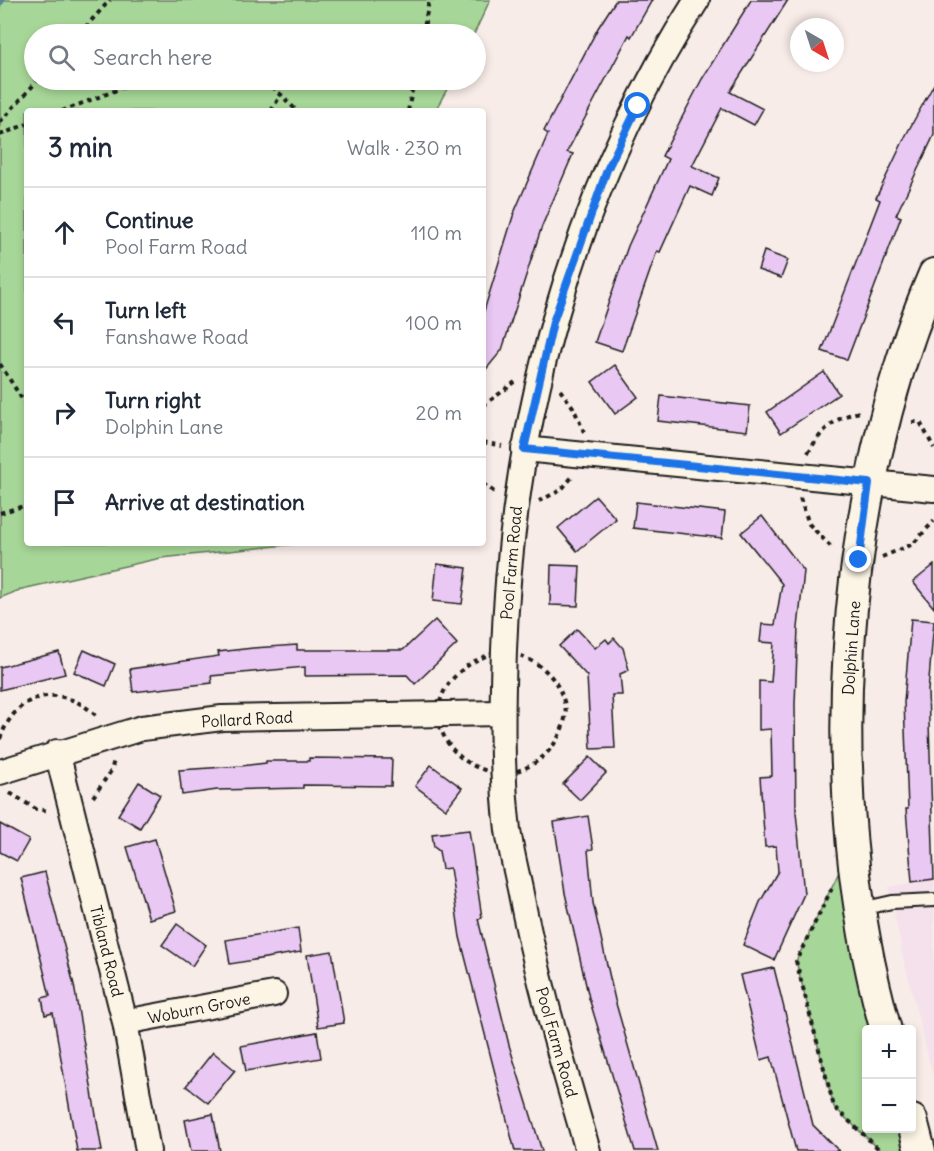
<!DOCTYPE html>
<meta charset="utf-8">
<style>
:root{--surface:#fff;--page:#f6f6f7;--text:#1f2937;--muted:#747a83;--line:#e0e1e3}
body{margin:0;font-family:Delius,sans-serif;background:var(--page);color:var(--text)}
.controls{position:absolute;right:18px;bottom:18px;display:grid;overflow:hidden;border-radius:6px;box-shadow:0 3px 9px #0003}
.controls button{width:54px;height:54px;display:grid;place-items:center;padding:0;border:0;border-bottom:2px solid var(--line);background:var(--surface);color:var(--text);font:30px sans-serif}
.compass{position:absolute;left:790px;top:18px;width:54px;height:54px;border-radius:50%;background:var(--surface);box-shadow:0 3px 9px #0003;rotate:141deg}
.stop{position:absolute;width:18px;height:18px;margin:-14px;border:4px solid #1a73e8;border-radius:50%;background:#fff}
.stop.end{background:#1a73e8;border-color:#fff;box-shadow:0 2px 6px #0008}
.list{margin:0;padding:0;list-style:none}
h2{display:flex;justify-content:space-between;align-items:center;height:78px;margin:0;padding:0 24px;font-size:26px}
h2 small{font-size:20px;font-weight:400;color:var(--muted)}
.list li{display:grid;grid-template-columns:39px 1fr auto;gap:18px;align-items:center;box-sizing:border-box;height:90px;padding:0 24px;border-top:2px solid var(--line)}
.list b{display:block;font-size:22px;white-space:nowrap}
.list p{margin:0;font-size:20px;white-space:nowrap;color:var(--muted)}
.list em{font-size:20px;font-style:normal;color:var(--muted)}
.icon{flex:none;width:33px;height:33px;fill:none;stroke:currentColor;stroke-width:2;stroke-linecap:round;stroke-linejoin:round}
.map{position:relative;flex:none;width:934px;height:1151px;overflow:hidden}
.search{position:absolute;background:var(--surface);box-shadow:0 3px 9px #0003;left:24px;top:24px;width:462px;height:66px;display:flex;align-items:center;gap:15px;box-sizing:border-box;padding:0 21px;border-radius:33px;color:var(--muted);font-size:22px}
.panel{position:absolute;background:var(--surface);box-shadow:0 3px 9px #0003;left:24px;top:108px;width:462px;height:438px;border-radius:6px}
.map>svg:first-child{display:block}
</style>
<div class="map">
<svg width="934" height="1151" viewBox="0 0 934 1151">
<rect width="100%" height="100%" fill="#f8ece8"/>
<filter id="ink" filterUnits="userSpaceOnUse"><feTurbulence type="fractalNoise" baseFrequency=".0167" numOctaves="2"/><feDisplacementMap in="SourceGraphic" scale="12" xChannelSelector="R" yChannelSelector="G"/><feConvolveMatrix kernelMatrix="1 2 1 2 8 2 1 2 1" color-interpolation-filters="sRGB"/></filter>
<g filter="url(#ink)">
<!-- built -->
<polygon fill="#f4e1ec" points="934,879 934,1080 903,957 889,887"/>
<!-- green -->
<g fill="#a7d798" stroke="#627a5a" stroke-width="1.5">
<polygon points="0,0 490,0 474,34 34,34 34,80 452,80 435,111 27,111 27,543 306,543 161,558 22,589 0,598"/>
<polygon points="851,847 886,1029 866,1030 866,1128 912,1128 920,1151 881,1151 834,1107 796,961"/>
</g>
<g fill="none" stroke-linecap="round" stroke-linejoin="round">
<!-- stream -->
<polyline stroke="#5a8694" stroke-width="7" points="0,2 2,0"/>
</g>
<!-- building -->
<g fill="#e9c8f4" stroke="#1c1c1c" stroke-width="1.5">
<polygon points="616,0 652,0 631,37 629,35 567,152 573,154 542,226 502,350 483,373 483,314 514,213 548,134 544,131 598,28"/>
<polygon points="751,0 788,0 730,92 763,109 754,125 722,108 692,166 719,178 712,196 690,186 660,252 657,251 622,351 595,342 628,246 668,159 662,156 702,79"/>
<polygon points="934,84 934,135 896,215 901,217 847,360 822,351 880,200 876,198 906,135"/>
<polygon points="764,251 788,260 781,278 758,270"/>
<polygon points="615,365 638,397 615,414 592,382"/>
<polygon points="824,372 839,394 781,433 767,412"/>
<polygon points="661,396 750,406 747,431 658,421"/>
<polygon points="596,496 616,519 577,551 558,528"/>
<polygon points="636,502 725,512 722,538 633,528"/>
<polygon points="762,516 804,571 798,628 795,704 796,812 804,894 774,960 743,945 760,902 778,871 776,846 765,847 760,777 772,776 771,729 759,730 759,681 771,682 774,643 760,642 762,624 775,625 782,584 741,533"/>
<polygon points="437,564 467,568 462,604 433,601"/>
<polygon points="551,565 580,566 578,606 550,605"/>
<polygon points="934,565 934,608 913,582"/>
<polygon points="911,619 934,621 928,691 934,879 912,882 906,809 908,809 904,702"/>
<polygon points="435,620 457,644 415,684 407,675 305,676 305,667 211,676 212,683 133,692 130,669 219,656 218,652 253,648 297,645 297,650 403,650"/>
<polygon points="577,629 595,648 606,639 609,643 614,638 623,648 629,670 620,674 622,695 612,695 615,748 591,749 587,676 559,646"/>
<polygon points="84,650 115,664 106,686 74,672"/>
<polygon points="59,652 65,674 0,690 0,667"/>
<polygon points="590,757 606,773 580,800 563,784"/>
<polygon points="309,758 392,759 391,786 303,785 303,788 217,790 182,795 179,770 241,766 266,763 266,761 309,761"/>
<polygon points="431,765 462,788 446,809 415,786"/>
<polygon points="139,782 160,795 140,828 118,815"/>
<polygon points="588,816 593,849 588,850 593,903 615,1000 658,1151 635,1151 589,998 565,893 554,822"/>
<polygon points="0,824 29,840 17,861 0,852"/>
<polygon points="469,830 482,918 478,919 509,1045 542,1151 515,1151 460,937 450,868 442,869 439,851 434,847 432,834"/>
<polygon points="155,839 176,911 149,919 127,847"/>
<polygon points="45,872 74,985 102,1151 77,1151 53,1013 45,1015 42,998 50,996 21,878"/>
<polygon points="177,924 206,945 192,966 162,945"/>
<polygon points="298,928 301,952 230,964 226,940"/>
<polygon points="332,951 344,1023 318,1027 307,955"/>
<polygon points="774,968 813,1125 839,1151 796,1151 771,1057 761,1060 740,975"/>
<polygon points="317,1032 321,1058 246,1071 241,1046"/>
<polygon points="213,1052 235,1070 208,1103 186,1086"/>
<polygon points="213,1114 220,1151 191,1151 185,1120"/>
</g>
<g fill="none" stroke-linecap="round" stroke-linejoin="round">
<!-- service casing -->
<g stroke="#1c1c1c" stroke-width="16">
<polyline id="service" points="861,909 892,902 934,900"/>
</g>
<!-- minor casing -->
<g stroke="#1c1c1c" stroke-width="28">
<g id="minor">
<polyline points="524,449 934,489"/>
<polyline points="57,752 125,1022 148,1151"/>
<polyline points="0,772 142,728 222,718 502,713"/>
<polyline points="125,1022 274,994"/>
<path d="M588,1151c-25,-87 -51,-172 -68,-262 -4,-19 -9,-39 -12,-59 -7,-59 -6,-121 -4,-180 8,-228 69,-458 193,-650"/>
</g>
</g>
<!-- tertiary casing -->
<g stroke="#1c1c1c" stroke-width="34">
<g id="tertiary">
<path d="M886,1030c-67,-235 -48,-532 48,-756"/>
<polyline points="912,1120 920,1151"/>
</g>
</g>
<!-- path -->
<g stroke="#1c1c1c" stroke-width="4" stroke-dasharray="4.5 4.5" stroke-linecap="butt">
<polyline points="79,34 110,0"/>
<polyline points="423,34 429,0"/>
<polyline points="266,80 297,111"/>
<polyline points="62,111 143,80"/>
<polyline points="193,111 230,111"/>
<polyline points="271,111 282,93"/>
<polyline points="408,111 414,80"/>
<polyline points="0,122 38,80"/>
<polyline points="0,135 27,124"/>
<polyline points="0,364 27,407"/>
<polyline points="560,390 573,407 584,432"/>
<polyline points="483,406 515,382"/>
<polyline points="912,422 920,422 934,448"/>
<polyline points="483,442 502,446"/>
<path d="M808,453c13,-22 26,-36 52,-41"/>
<polyline points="483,484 497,494"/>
<polyline points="800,498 809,524 832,548"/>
<polyline points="539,501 561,490 573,476"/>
<polyline points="0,513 27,505"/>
<polyline points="882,557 913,544 934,521"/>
<path d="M504,649c31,11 52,22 61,56 3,14 -5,31 -13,42 -59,73 -167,-27 -82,-83 10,-7 24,-10 34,-15z"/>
<path d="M0,739c17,-49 62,-57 99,-21"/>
<polyline points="10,793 36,809 49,811"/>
<polyline points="93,797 111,771 114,760"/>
<polyline points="832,888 796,961 834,1107 881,1151"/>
</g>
<!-- service -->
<use href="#service" stroke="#fcf5e5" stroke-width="12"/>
<!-- minor -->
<use href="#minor" stroke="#fcf5e5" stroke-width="24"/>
<!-- tertiary -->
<use href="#tertiary" stroke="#fcf5e5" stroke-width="30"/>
</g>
</g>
<g fill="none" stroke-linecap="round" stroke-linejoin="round" filter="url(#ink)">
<!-- route -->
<polyline stroke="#1a73e8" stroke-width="8" points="638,106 607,170 553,322 524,449 869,483 859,560"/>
</g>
<g text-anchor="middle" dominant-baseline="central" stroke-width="5" stroke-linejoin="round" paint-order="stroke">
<!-- street labels -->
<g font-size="16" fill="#1c1c1c" stroke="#fcf5e5">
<text transform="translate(511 563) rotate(-85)">Pool Farm Road</text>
<text transform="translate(851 648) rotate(-86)">Dolphin Lane</text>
<text transform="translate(247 719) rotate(-3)">Pollard Road</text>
<text transform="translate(107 951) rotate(76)">Tibland Road</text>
<text transform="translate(199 1008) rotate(-11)">Woburn Grove</text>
<text transform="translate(557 1042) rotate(74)">Pool Farm Road</text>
</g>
</g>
</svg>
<div class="controls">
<button>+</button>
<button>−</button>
</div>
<svg class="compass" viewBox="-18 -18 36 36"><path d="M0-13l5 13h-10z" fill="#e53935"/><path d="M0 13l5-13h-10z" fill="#747a83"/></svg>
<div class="stop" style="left:638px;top:106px"></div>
<div class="stop end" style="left:859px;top:560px"></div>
<div class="search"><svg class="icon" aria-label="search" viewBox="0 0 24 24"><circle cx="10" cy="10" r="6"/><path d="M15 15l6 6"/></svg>Search here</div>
<section class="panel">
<h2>3 min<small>Walk · 230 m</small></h2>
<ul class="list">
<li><svg class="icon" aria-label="ahead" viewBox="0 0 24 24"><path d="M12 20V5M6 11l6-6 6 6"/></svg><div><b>Continue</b><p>Pool Farm Road</p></div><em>110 m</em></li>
<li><svg class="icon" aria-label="left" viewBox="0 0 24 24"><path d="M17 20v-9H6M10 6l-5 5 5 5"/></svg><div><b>Turn left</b><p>Fanshawe Road</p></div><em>100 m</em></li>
<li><svg class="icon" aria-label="right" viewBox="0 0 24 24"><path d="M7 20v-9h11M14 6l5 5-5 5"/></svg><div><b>Turn right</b><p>Dolphin Lane</p></div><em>20 m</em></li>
<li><svg class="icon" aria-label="arrive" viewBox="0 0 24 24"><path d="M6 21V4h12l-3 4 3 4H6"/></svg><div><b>Arrive at destination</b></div></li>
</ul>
</section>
</div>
